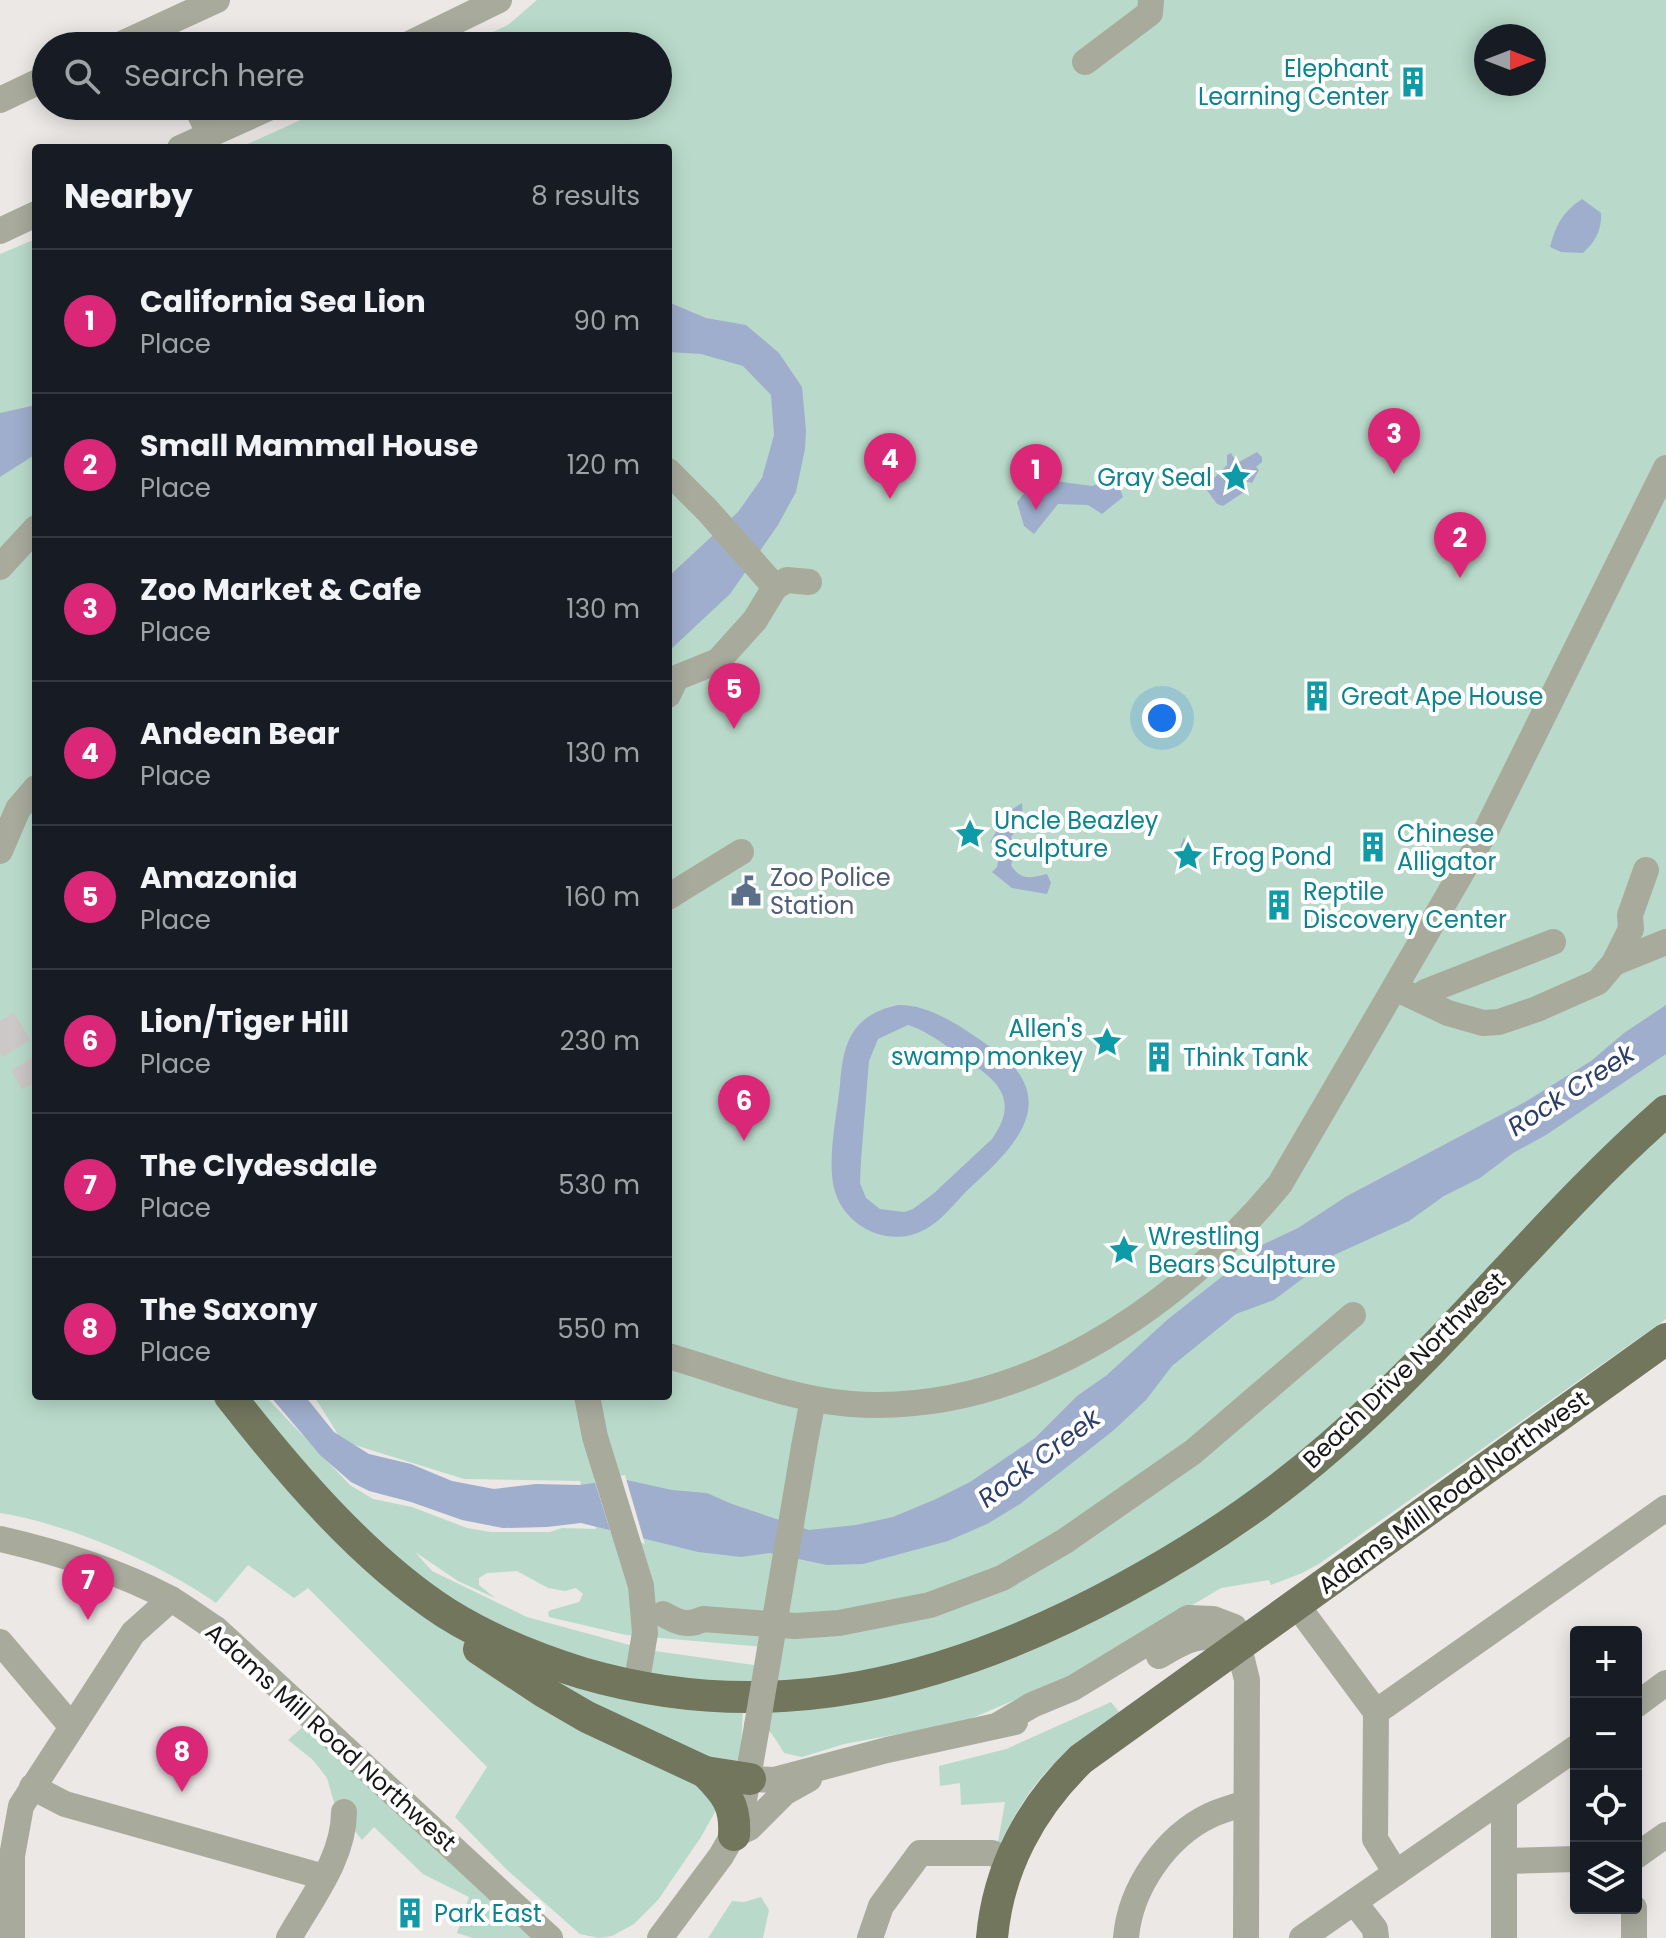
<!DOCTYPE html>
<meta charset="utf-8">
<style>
:root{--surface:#171b24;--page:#242831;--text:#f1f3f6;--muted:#9ea1a6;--line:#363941;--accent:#db2777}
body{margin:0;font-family:Poppins,sans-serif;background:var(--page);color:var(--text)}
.controls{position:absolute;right:24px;bottom:24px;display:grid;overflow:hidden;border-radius:8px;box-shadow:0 4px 20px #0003}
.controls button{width:72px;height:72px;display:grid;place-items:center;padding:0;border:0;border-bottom:2px solid var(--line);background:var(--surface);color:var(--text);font:40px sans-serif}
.compass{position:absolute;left:1474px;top:24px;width:72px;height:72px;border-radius:50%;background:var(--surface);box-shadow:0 4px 20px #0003;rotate:90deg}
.you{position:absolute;left:1162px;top:718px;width:28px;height:28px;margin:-20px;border:6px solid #fff;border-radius:50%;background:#1a73e8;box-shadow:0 0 0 12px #1a73e833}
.badge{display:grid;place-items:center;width:52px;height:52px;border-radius:50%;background:var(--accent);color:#fff;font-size:26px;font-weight:700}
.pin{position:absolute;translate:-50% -66px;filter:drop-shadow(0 2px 4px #0008)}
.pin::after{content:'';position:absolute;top:42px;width:28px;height:24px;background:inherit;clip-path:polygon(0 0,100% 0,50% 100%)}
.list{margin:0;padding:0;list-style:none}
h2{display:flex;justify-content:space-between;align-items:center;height:104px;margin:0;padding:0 32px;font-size:34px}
h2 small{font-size:26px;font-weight:400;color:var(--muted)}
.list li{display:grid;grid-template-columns:52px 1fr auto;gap:24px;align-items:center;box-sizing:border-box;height:144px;padding:0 32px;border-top:2px solid var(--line)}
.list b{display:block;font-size:30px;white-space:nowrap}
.list p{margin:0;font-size:26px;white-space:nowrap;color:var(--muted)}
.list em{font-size:26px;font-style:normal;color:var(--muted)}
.icon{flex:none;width:44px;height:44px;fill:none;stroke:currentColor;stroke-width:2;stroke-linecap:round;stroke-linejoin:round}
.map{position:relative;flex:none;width:1666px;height:1938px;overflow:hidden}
.search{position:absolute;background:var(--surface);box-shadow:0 4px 20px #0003;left:32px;top:32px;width:640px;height:88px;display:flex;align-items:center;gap:20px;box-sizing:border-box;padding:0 28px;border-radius:44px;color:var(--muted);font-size:30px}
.panel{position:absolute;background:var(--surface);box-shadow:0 4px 20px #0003;left:32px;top:144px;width:640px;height:1256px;border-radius:8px}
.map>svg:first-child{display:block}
</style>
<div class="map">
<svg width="1666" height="1938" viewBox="0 0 1666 1938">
<rect width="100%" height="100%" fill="#ebe8e6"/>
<!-- green -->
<g fill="#b9daca" fill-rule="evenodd">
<path d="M537,0h1129v1319l-347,245 -17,9 -31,12 -2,-5 -48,8 -139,83 -119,51 -119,22 -42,13 -18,-4c-13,-23 -20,-29 -41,-45l-3,59 -39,70 -43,63 -24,24 -22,12 -13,2 -19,-4 -74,-65 -51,-52 32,-50 -179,-179 -14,10 -46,-33 -32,38c-55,-39 -150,-80 -216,-90v-1259l36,-15v1157h229l85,89 23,14 39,8 55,21 24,4h59l12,-4 34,1 -16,-48 -116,-2 -122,-38 -28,-45h354v-1248h-429l92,-42h327v-60h-195l45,-21zM1486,36h48v48h-48zM415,1552l43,29 37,17 -16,-13v-7l8,-5 30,-2 31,17 17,3 11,-3 7,6 -4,8 -28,8 -3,2 1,5 77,18 151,13 -23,17 -106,-15 -121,-33 -95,-46z"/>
<path d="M1111,1702l8,10c-59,42 -86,64 -118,130h-3l7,-40 -44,3 -1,-22 -20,3 -1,-20 67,-17z"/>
<polygon points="305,1725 533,1938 473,1938 457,1933 469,1897 423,1874 374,1827 362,1840 335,1806 327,1778 313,1760 288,1740"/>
<polygon points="761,1897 769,1910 763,1938 708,1938 732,1901 744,1902"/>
</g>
<!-- water -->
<g fill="#9faecc" fill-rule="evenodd">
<path d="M1582,199l19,14c1,17 -6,29 -18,40l-22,-1 -11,-5c6,-23 13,-35 32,-48z"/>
<polygon points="668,302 706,318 746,325 779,353 802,387 806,430 805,449 796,492 778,525 730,594 668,652 668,577 738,512 762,478 774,435 771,395 743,366 701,354 668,352"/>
<polygon points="36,405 36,454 0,477 0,413"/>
<polygon points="1257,452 1262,457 1262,462 1256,467 1259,470 1252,483 1245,481 1241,490 1244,492 1223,506 1217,504 1200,481 1208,484 1227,465 1227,455 1231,453 1237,463"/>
<polygon points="1047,480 1092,486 1105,481 1118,484 1123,497 1102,514 1088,505 1058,504 1034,534 1024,526 1017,502 1031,485 1037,483 1037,491 1029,499 1032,504"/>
<path d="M1022,803l1,16 -12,18 6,11 -6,17c10,16 19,13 36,9l4,9 -4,11 -35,-6 -20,-16 5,-5 3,-16 -10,-9 18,-30z"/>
<polygon points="1184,837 1187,846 1194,848 1198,854 1196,860 1183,871 1178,867 1181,845"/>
<path d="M898,1005c37,-1 74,30 104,50 57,49 11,93 -29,130 -16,14 -29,35 -49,45 -36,19 -81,-4 -90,-42 -7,-29 3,-74 6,-103 3,-43 12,-70 58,-80zM908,1025c19,6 34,18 50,29 34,23 65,41 34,85l-59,55 -20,15 -9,3 -24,-3 -14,-11 -6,-15 1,-23 8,-99 9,-22z"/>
<polygon points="1666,1005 1666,1054 1546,1135 1513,1153 1480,1178 1444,1196 1409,1221 1334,1255 1274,1300 1236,1314 1172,1366 1146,1400 1114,1430 1020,1504 987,1524 948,1541 863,1564 827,1565 770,1553 741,1557 698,1552 581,1523 547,1527 503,1528 462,1520 411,1502 369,1491 351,1482 320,1455 270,1396 305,1396 334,1432 369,1454 411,1464 452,1481 494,1489 536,1484 579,1485 622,1479 672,1490 707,1493 732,1504 809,1530 856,1525 893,1517 936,1499 970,1482 1035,1438 1077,1396 1107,1375 1167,1320 1262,1245 1298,1228 1347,1196 1525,1102 1591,1061 1624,1033"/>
</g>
<!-- pier -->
<polygon fill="#ebe8e6" points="625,1475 645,1544 611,1533 594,1479"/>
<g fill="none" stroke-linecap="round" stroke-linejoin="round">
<!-- major-tunnel -->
<polyline stroke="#cbc8c7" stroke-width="32" stroke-dasharray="32 16" stroke-linecap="butt" points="0,1021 36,1081"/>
<!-- minor -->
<g stroke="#a8ab9c" stroke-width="26">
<polyline points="117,46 217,0"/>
<polyline points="405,46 499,0"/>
<polyline points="1085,62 1150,13 1151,0"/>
<polyline points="0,100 46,78"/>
<polyline points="196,106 210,135"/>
<polyline points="180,148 273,106"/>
<polyline points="0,231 36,214"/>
<polyline points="668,471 708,511 775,587 755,620 718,661 676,678 668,695"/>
<polyline points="0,567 36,528"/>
<polyline points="775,587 787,580 809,582"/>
<polyline points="0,851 18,809 36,788"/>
<polyline points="668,897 741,852"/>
<polyline points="1614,963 1666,942"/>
<polyline points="1395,988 1448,1013 1483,1023 1499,1022 1537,1009 1598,982 1614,963 1631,929 1630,915 1646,870"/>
<polyline points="1419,999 1425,992 1553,942"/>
<path d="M668,1356c60,17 120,43 183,48 170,12 325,-95 429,-220l207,-355 179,-361"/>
<polyline points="587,1396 595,1437 641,1586 645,1633 636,1686"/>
<polyline points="804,1447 813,1399"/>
<path d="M0,1539c57,13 117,32 169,59 16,9 31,21 47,31l334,309"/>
<polyline points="1296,1604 1376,1712 1375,1839 1396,1873"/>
<path d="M663,1614c14,8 25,13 40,5l92,7 44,-3 91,-18 72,-27 63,-37 128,-89 160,-137"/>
<polyline points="0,1642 72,1727"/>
<path d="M1159,1656c28,-17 41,-25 74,-13"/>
<polyline points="1636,1705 1666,1683"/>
<polyline points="1376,1712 1666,1508"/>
<polyline points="1000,1724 1032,1705 1073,1688 1188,1618 1213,1619 1234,1627 1247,1680 1246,1938"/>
<polyline points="750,1779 774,1780 887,1750 1015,1722"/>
<polyline points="32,1787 65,1804 324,1877"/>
<polyline points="736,1834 749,1828 784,1793 809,1779"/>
<polyline points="1636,1856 1666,1835"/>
<polyline points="1504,1861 1576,1859"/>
<polyline points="1354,1902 1375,1929 1376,1938"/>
<polyline points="12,1938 12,1856 21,1806 133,1633 171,1599"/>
<path d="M289,1938c22,-39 55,-80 55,-126"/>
<polyline points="660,1938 721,1856 740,1823 757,1726"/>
<polyline points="870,1938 881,1906 920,1853 992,1853 1010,1861"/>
<path d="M1126,1938c4,-50 40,-102 85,-123 11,-5 23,-8 35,-12"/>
<polyline points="1302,1938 1576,1748"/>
<polyline points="1504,1938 1504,1799"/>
<polyline points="1634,1938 1634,1908"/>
</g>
<!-- major -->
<g stroke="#71765c" stroke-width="32">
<path d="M230,1396c60,77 134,164 216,217 43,27 88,45 136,60 192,56 369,9 540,-84 74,-40 145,-87 209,-143 120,-103 216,-231 335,-335"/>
<path d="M479,1649l65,43 43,25 118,55c21,21 31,33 29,63"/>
<polyline points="705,1772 750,1779"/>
<path d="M992,1938c6,-70 39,-131 89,-179l585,-420"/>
</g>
<!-- minor-bridge -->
<polyline stroke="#a8ab9c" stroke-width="26" points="757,1726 804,1447"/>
</g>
<!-- icons -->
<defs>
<g id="building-bare" transform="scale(2.4)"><path d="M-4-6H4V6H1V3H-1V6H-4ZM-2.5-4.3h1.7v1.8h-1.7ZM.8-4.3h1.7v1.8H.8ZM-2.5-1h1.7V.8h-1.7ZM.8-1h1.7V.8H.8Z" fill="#0f9aa8" stroke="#fff" stroke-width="2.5" paint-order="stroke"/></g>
<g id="sight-bare" transform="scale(2.4)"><path d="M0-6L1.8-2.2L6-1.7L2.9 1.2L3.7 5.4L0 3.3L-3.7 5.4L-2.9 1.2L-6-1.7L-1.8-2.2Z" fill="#0f9aa8" stroke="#fff" stroke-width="2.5" paint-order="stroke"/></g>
<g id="civic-bare" transform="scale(2.4)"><path d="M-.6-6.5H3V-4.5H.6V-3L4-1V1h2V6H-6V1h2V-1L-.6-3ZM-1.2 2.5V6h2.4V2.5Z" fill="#5c6f8a" stroke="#fff" stroke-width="2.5" paint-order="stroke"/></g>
</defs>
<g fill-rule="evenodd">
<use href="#building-bare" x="1413" y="82"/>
<use href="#sight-bare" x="1236" y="477"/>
<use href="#building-bare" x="1317" y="696"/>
<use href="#sight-bare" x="970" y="834"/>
<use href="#building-bare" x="1373" y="847"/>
<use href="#sight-bare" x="1188" y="856"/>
<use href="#civic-bare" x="746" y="891"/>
<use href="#building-bare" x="1279" y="905"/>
<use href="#sight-bare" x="1107" y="1042"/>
<use href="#building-bare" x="1159" y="1057"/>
<use href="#sight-bare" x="1124" y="1250"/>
<use href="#building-bare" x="410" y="1913"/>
</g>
<g text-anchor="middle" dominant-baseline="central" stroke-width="8" stroke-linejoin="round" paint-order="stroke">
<!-- culture labels -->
<g font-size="24" fill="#0d838f" stroke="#fff" text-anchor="start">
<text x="1389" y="68" text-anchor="end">Elephant<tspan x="1389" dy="28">Learning Center</tspan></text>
<text x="1212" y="477" text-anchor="end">Gray Seal</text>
<text x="1341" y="696">Great Ape House</text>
<text x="994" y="820">Uncle Beazley<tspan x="994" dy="28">Sculpture</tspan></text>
<text x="1397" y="833">Chinese<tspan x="1397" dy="28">Alligator</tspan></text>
<text x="1212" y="856">Frog Pond</text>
<text x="1303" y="891">Reptile<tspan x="1303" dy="28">Discovery Center</tspan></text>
<text x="1083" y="1028" text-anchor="end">Allen's<tspan x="1083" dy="28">swamp monkey</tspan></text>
<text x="1183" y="1057">Think Tank</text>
<text x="1148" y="1236">Wrestling<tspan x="1148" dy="28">Bears Sculpture</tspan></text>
<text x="434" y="1913">Park East</text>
</g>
<!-- service labels -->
<g font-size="24" fill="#4e5e75" stroke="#fff" text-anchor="start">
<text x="770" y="877">Zoo Police<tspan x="770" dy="28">Station</tspan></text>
</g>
<!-- street labels -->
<g font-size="24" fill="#171616" stroke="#fff">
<text transform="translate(1404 1370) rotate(-44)">Beach Drive Northwest</text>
<text transform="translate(1453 1492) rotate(-36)">Adams Mill Road Northwest</text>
<text transform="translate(331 1737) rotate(42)">Adams Mill Road Northwest</text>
</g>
<!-- water labels -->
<g font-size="26" font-style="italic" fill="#2b3e68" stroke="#fff">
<text transform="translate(1571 1090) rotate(-33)">Rock Creek</text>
<text transform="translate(1039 1458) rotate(-37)">Rock Creek</text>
</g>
</g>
</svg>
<div class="controls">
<button>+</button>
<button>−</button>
<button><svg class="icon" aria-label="locate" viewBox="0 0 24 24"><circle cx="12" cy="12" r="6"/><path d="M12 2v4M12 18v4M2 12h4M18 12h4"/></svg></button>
<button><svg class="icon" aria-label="layers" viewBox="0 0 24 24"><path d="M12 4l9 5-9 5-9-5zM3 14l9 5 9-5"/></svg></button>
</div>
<svg class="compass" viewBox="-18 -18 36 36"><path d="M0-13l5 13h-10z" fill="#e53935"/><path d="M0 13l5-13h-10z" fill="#9ea1a6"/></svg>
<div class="you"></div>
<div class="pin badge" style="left:1036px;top:510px">1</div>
<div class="pin badge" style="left:1460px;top:578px">2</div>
<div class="pin badge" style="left:1394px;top:474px">3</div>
<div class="pin badge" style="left:890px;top:499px">4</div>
<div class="pin badge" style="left:734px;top:729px">5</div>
<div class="pin badge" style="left:744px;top:1141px">6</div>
<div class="pin badge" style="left:88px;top:1620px">7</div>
<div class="pin badge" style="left:182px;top:1792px">8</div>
<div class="search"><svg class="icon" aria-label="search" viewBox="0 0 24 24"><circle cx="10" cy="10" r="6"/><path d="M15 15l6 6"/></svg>Search here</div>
<section class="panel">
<h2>Nearby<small>8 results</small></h2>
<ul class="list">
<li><span class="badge">1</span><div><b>California Sea Lion</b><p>Place</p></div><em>90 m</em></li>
<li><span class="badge">2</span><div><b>Small Mammal House</b><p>Place</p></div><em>120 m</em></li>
<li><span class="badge">3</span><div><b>Zoo Market &amp; Cafe</b><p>Place</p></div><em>130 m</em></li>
<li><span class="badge">4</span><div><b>Andean Bear</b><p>Place</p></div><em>130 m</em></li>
<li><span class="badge">5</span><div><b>Amazonia</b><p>Place</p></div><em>160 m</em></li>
<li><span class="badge">6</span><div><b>Lion/Tiger Hill</b><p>Place</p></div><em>230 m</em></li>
<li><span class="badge">7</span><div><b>The Clydesdale</b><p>Place</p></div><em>530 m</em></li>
<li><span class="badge">8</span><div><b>The Saxony</b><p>Place</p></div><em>550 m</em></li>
</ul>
</section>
</div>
